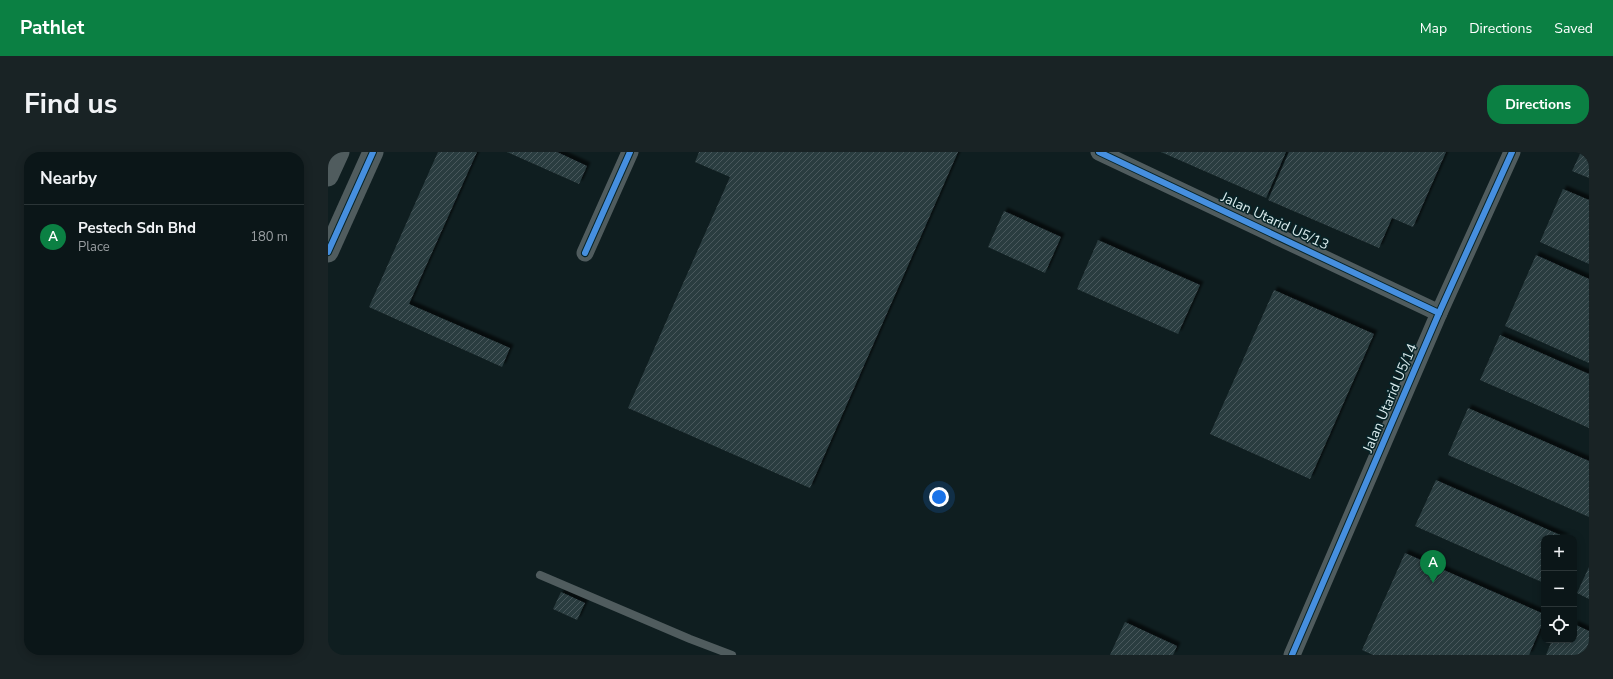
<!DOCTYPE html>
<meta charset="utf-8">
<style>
:root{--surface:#0b1618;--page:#192325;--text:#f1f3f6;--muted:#9a9fa2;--line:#2b3537;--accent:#0b8043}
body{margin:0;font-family:"Nunito Sans",sans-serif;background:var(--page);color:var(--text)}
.controls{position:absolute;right:12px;bottom:12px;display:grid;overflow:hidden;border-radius:8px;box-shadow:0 2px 10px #0003}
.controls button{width:36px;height:36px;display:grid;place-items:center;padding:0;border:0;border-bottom:1px solid var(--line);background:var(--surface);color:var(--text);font:20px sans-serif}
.you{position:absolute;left:611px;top:345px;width:14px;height:14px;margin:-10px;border:3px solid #fff;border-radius:50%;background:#1a73e8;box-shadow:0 0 0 6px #1a73e833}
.badge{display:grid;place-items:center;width:26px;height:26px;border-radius:50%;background:var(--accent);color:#fff;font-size:13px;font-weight:700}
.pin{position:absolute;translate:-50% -33px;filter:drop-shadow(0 1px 2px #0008)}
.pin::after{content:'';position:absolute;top:21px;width:14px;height:12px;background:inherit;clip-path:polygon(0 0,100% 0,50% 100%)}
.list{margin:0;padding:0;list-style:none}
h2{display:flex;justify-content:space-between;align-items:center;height:52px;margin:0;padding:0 16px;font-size:17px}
h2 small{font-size:13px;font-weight:400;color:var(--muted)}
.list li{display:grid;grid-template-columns:26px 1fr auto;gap:12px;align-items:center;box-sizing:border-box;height:64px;padding:0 16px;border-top:1px solid var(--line)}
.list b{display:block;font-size:15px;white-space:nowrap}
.list p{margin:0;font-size:13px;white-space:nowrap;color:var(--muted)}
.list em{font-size:13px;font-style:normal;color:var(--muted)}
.icon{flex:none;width:22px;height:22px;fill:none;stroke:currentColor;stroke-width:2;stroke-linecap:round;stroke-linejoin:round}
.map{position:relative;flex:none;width:1261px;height:503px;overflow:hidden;border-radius:16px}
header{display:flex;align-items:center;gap:24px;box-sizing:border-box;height:56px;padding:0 20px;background:var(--accent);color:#fff}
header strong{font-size:19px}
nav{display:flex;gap:22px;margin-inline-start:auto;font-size:14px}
.intro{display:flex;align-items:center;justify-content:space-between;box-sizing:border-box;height:96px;padding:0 24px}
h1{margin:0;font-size:28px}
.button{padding:10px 18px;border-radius:16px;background:var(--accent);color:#fff;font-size:14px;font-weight:700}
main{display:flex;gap:24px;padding:0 24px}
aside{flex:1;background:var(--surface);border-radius:16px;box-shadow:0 2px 10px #0003}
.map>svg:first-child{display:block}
</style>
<header>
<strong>Pathlet</strong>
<nav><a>Map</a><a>Directions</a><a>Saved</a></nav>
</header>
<div class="intro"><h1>Find us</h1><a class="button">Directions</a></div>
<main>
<aside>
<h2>Nearby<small></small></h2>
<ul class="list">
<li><span class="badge">A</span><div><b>Pestech Sdn Bhd</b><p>Place</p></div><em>180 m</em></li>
</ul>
</aside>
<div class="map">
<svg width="1261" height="503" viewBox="0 0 1261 503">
<defs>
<pattern id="building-hatch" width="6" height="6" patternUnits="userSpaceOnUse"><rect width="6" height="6" fill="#2c3d40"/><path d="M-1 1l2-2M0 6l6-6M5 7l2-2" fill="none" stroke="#4a595c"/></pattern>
<filter id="shadow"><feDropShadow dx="3.5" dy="-3.5" stdDeviation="1" flood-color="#0009"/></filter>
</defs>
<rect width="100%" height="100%" fill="#0f1e20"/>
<!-- building -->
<g fill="url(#building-hatch)" filter="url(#shadow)">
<polygon points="110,0 149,0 81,152 182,196 174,215 41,155"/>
<polygon points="179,0 229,0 259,14 251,32"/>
<polygon points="371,0 630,0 482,336 300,256 402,25 367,10"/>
<polygon points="833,0 958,0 938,46"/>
<polygon points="961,0 1118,0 1085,75 1064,66 1051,96 940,48"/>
<polygon points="1253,0 1261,0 1261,26 1244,19"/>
<polygon points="1235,37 1261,48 1261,112 1212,90"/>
<polygon points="676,59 733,85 717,121 660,95"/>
<polygon points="770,88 872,133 850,182 749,137"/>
<polygon points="1208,103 1261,127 1261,211 1177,174"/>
<polygon points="946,138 1046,182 982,327 882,282"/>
<polygon points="1172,183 1261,222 1261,276 1152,228"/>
<polygon points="1140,256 1261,309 1261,365 1120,303"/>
<polygon points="1108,328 1239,386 1216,386 1216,431 1087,374"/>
<polygon points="1077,401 1216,462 1216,468 1201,503 1045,503 1034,498"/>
<polygon points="1261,415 1261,447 1249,441"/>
<polygon points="233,440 257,451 249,468 225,457"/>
<polygon points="797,470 849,494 845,503 782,503"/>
<polygon points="1246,472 1261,479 1261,503 1218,503 1224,488 1246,488"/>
</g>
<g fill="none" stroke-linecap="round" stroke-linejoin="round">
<!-- service -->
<polyline stroke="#505c5e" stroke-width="8" points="212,423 362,487 404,503"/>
<!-- minor -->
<g stroke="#505c5e" stroke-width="17">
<polyline points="771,0 1111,161"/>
<polyline points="257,101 302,0"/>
<polyline points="964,503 1111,161 1184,0"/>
</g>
<!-- tertiary -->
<g stroke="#505c5e" stroke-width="21">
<polyline points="0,24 11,0"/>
<polyline points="0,100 45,0"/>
</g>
<!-- cycleway casing -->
<g stroke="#072428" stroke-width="8">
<g id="cycleway">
<polyline points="771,0 1111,161"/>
<polyline points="0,100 45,0"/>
<polyline points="257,101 302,0"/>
<polyline points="964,503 1111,161 1184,0"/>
</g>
</g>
<!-- cycleway -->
<use href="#cycleway" stroke="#468fdf" stroke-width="6"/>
</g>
<g text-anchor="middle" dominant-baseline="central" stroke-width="3" stroke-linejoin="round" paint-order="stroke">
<!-- street labels -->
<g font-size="14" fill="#dbebed" stroke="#072428">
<text transform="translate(947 69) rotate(25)">Jalan Utarid U5/13</text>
<text transform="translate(1062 246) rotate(-67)">Jalan Utarid U5/14</text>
</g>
</g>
</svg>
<div class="controls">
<button>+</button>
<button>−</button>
<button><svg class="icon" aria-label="locate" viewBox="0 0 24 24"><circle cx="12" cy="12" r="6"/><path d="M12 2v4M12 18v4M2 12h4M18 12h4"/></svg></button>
</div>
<div class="you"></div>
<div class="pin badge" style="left:1105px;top:431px">A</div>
</div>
</main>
